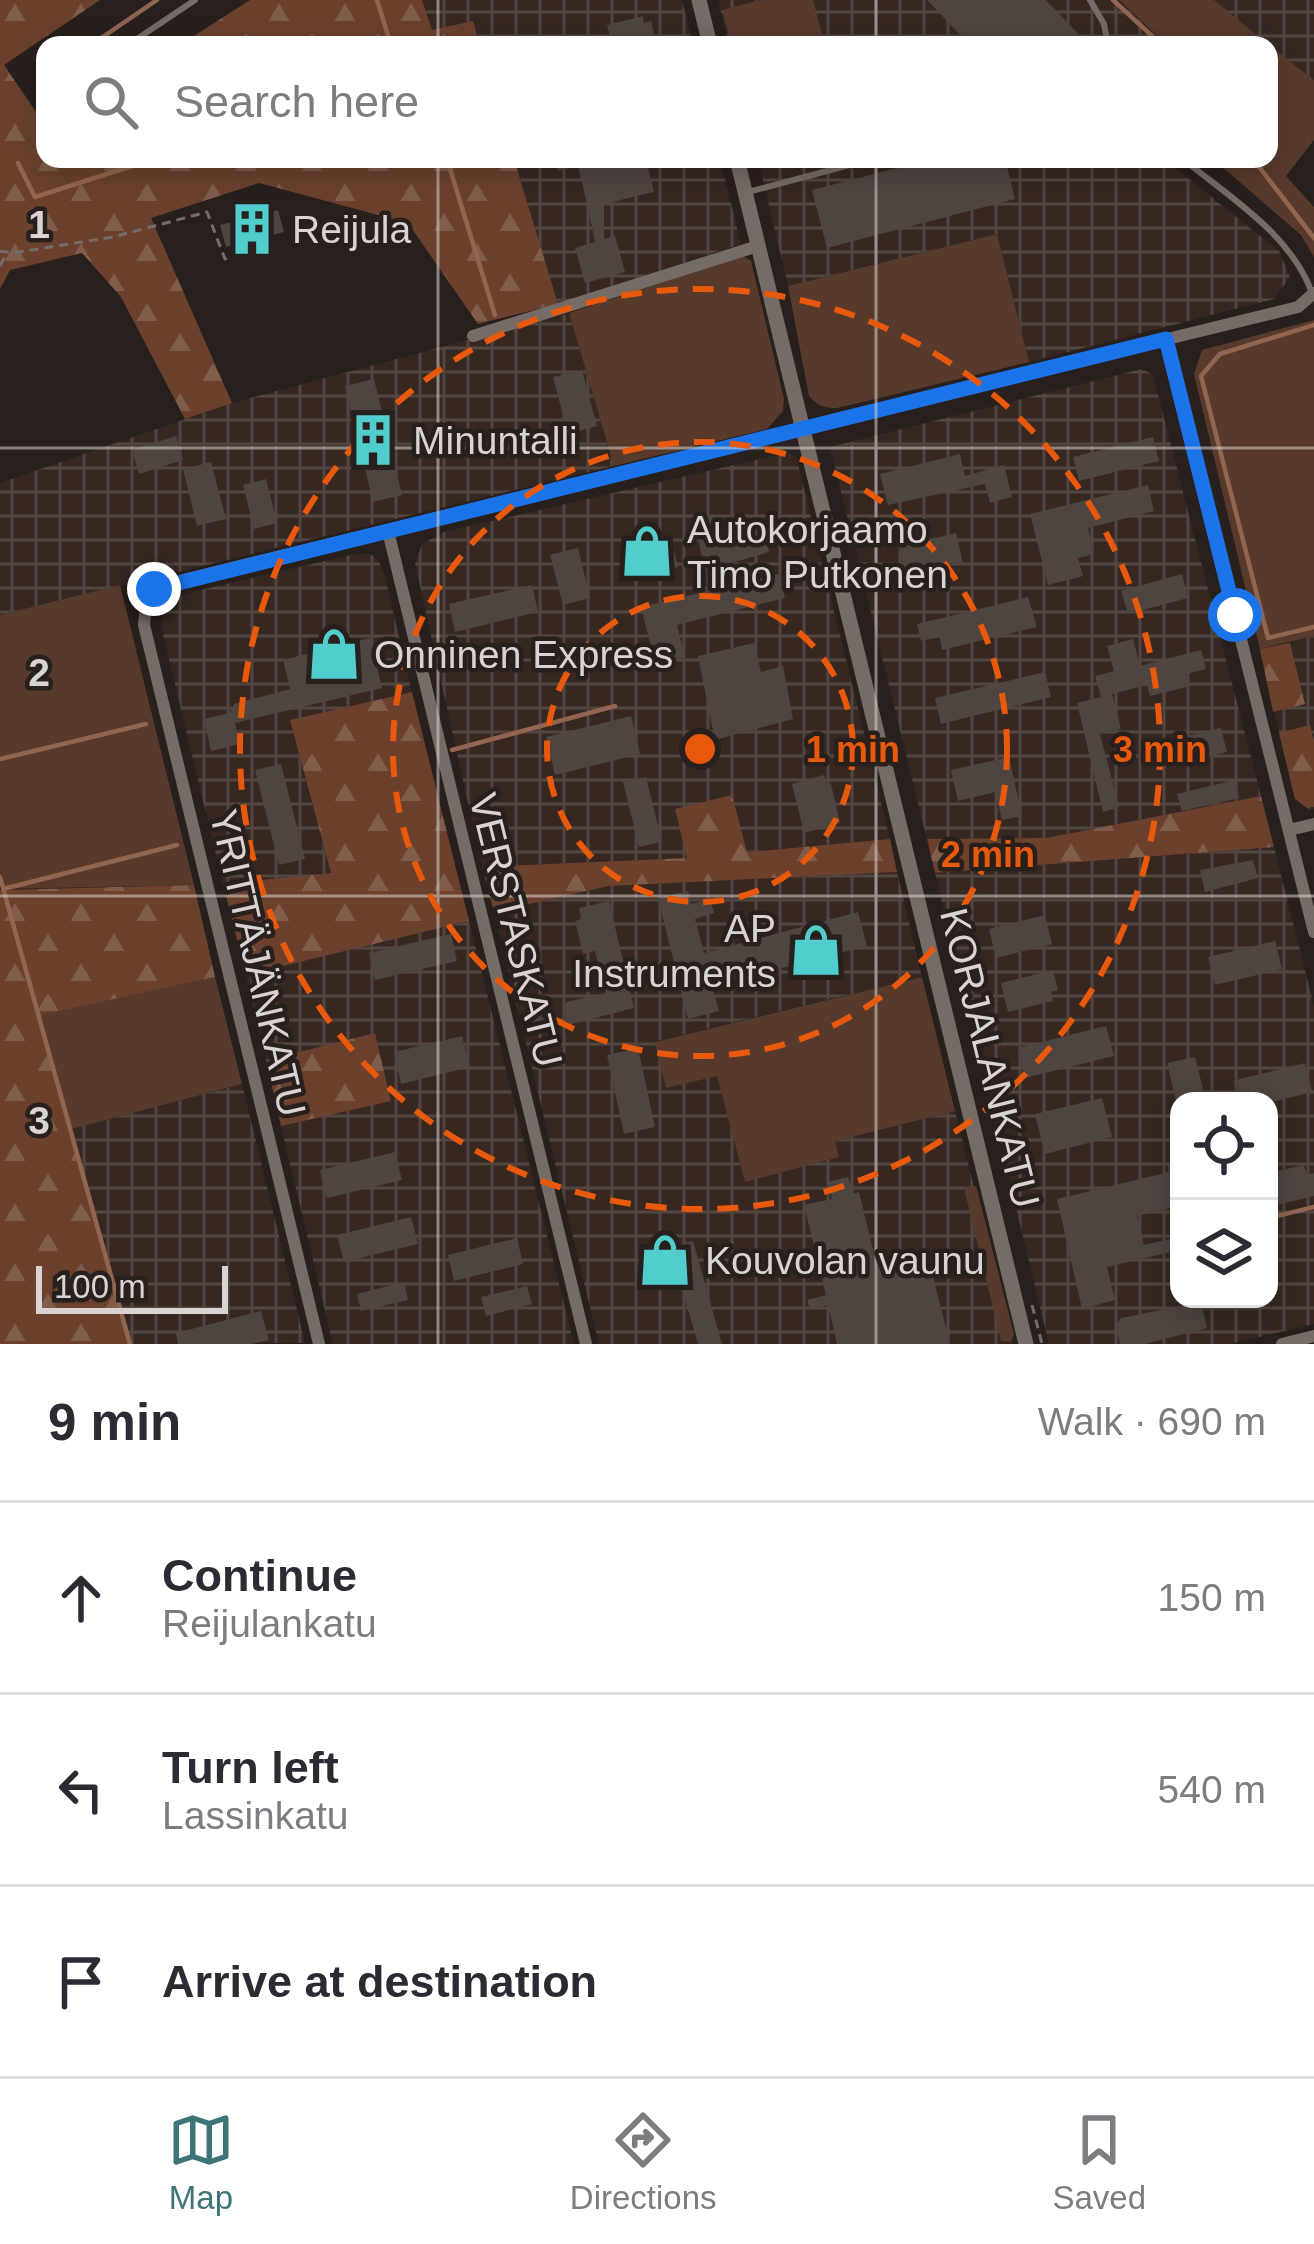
<!DOCTYPE html>
<meta charset="utf-8">
<style>
:root{--surface:#fff;--page:#f7f7f7;--text:#2b2b33;--muted:#7c7c81;--line:#e1e1e2;--accent:#3d7478}
body{margin:0;font-family:Arial,sans-serif;background:var(--page);color:var(--text)}
.controls{position:absolute;right:36px;bottom:36px;display:grid;overflow:hidden;border-radius:24px;box-shadow:0 6px 30px #0003}
.controls button{width:108px;height:108px;display:grid;place-items:center;padding:0;border:0;border-bottom:3px solid var(--line);background:var(--surface);color:var(--text);font:60px sans-serif}
.scale{position:absolute;left:36px;bottom:30px;width:192px;box-sizing:border-box;padding-left:12px;border:6px solid #d9d4d1;border-top:0;font-size:33px;line-height:42px;white-space:nowrap;color:#d9d4d1;-webkit-text-stroke:9px #28201d;paint-order:stroke}
.stop{position:absolute;width:36px;height:36px;margin:-27px;border:9px solid #1a73e8;border-radius:50%;background:#fff}
.stop.end{background:#1a73e8;border-color:#fff;box-shadow:0 3px 12px #0008}
.list{margin:0;padding:0;list-style:none}
h2{display:flex;justify-content:space-between;align-items:center;height:156px;margin:0;padding:0 48px;font-size:51px}
h2 small{font-size:39px;font-weight:400;color:var(--muted)}
.list li{display:grid;grid-template-columns:78px 1fr auto;gap:36px;align-items:center;box-sizing:border-box;height:192px;padding:0 48px;border-top:3px solid var(--line)}
.list b{display:block;font-size:45px;white-space:nowrap}
.list p{margin:0;font-size:39px;white-space:nowrap;color:var(--muted)}
.list em{font-size:39px;font-style:normal;color:var(--muted)}
.icon{flex:none;width:66px;height:66px;fill:none;stroke:currentColor;stroke-width:2;stroke-linecap:round;stroke-linejoin:round}
.map{position:relative;flex:none;width:1314px;height:1344px;overflow:hidden}
.search{position:absolute;background:var(--surface);box-shadow:0 6px 30px #0003;left:36px;right:36px;top:36px;height:132px;display:flex;align-items:center;gap:30px;box-sizing:border-box;padding:0 42px;border-radius:24px;color:var(--muted);font-size:45px}
.sheet{height:732px;background:var(--surface)}
nav{display:flex;justify-content:space-around;align-items:center;box-sizing:border-box;height:168px;border-top:3px solid var(--line);background:var(--surface);font-size:33px;color:var(--muted)}
nav a{display:grid;justify-items:center;gap:6px}
nav .on{color:var(--accent)}
.map>svg:first-child{display:block}
</style>
<div class="map">
<svg width="1314" height="1344" viewBox="0 0 1314 1344">
<defs>
<pattern id="industrial-grid" width="8" height="8" patternUnits="userSpaceOnUse" patternTransform="scale(3)"><rect width="8" height="8" fill="#362721"/><path d="M0 4h8M4 0v8" fill="none" stroke="#524540"/></pattern>
<pattern id="forest-firs" width="22" height="20" patternUnits="userSpaceOnUse" patternTransform="scale(3)"><rect width="22" height="20" fill="#6b412e"/><path d="M5 1l3.5 6h-7zM16 11l3.5 6h-7z" fill="#805c4b"/></pattern>
</defs>
<rect width="100%" height="100%" fill="#28201d"/>
<!-- industrial -->
<g fill="url(#industrial-grid)" fill-rule="evenodd">
<polygon points="422,0 682,0 693,45 480,45 473,21 432,31"/>
<polygon points="718,0 1118,0 1167,45 729,45"/>
<polygon points="1214,0 1314,0 1314,80 1228,14"/>
<polygon points="514,159 720,159 741,244 558,304"/>
<polygon points="758,159 1164,159 1279,251 1290,277 1274,299 1029,362 997,234 788,286"/>
<polygon points="569,313 614,466 0,615 0,483 232,403"/>
<polygon points="1142,369 1153,375 1261,796 1046,838 927,839 830,447"/>
<polygon points="786,453 796,456 890,839 746,852 731,795 688,858 482,867 415,563 422,544 444,532"/>
<polygon points="355,554 370,554 378,560 384,573 412,692 290,721 331,874 223,884 161,626 165,605 175,596"/>
<polygon points="1314,636 1314,809 1310,810 1295,799 1260,650"/>
<path d="M1274,847l40,159v318l-84,20h-181l-114,-471zM1179,1101h90v198h-90z"/>
<polygon points="897,872 922,977 656,1041 666,1087 717,1075 745,1181 839,1156 834,1141 955,1111 1013,1344 599,1344 494,912 609,886"/>
<polygon points="469,921 574,1344 333,1344 281,1126 391,1100 375,1033 266,1060 246,975"/>
<polygon points="242,1084 305,1343 130,1344 72,1129"/>
</g>
<!-- grass -->
<g fill="#573a2c">
<polygon points="761,0 813,0 825,45 731,45 722,10"/>
<polygon points="1119,0 1214,0 1269,45 1167,45"/>
<polygon points="1269,45 1314,80 1314,140 1286,176 1314,207 1314,257 1301,235 1213,159 1269,159"/>
<path d="M997,234l32,128 -192,46c-13,0 -19,-2 -28,-12l-21,-110z"/>
<polygon points="743,256 751,261 784,399 783,411 767,429 614,466 569,313"/>
<polygon points="1314,320 1314,636 1260,649 1194,374 1202,350"/>
<polygon points="120,585 194,885 3,889 0,877 0,615"/>
<polygon points="215,977 242,1084 72,1129 40,1014"/>
<polygon points="922,977 955,1111 835,1141 839,1157 745,1182 717,1076 666,1088 655,1042"/>
<polygon points="976,1186 1014,1334 1011,1342 1001,1341 964,1188"/>
</g>
<!-- forest -->
<g fill="url(#forest-firs)">
<polygon points="0,0 100,0 4,65 45,125 45,159 514,159 558,304 478,324 408,223 259,183 151,218 232,403 185,419 121,297 82,253 10,270 0,289"/>
<polygon points="250,0 422,0 432,30 473,21 480,45 180,45"/>
<polygon points="1290,643 1305,704 1273,712 1260,649"/>
<polygon points="412,692 469,921 246,975 223,884 331,873 290,720"/>
<polygon points="1310,725 1314,741 1314,807 1307,808 1295,799 1279,733"/>
<polygon points="732,795 747,852 890,839 897,872 609,886 494,912 482,867 687,858 675,809"/>
<polygon points="1261,796 1274,847 935,873 927,839 1046,838"/>
<polygon points="194,885 215,977 40,1015 130,1344 0,1344 0,890"/>
<polygon points="375,1033 391,1101 281,1126 266,1060"/>
</g>
<g fill="none" stroke-linecap="round" stroke-linejoin="round">
<!-- stream -->
<g stroke="#926551" stroke-width="4.5">
<polyline points="377,0 391,45"/>
<polyline points="1113,0 1162,45"/>
<polyline points="91,45 157,0"/>
<polyline points="447,159 495,315"/>
<polyline points="1253,159 1314,238"/>
<polyline points="18,163 35,197 154,159"/>
<polyline points="1314,325 1220,354 1201,376 1268,638 1314,627"/>
<polyline points="452,750 615,706"/>
<polyline points="0,759 146,724"/>
<polyline points="0,877 130,1344"/>
<polyline points="3,889 177,845"/>
<polyline points="1269,1218 1314,1207"/>
</g>
</g>
<!-- building -->
<g fill="#4e4541">
<polygon points="927,0 1046,0 1089,45 970,45"/>
<polygon points="643,16 644,23 651,21 655,38 649,40 650,45 612,45 607,25"/>
<polygon points="555,159 646,159 654,192 604,204 604,239 615,236 625,272 585,283 575,248 595,242 588,208 578,166 558,171"/>
<polygon points="932,159 1005,159 1015,199 827,248 812,190"/>
<polygon points="278,210 284,232 226,247 220,225"/>
<polygon points="582,370 597,426 568,434 553,377"/>
<polygon points="374,379 402,495 373,502 345,386"/>
<polygon points="176,436 183,460 139,474 132,450"/>
<polygon points="1153,437 1159,461 1079,481 1073,457"/>
<polygon points="960,454 965,476 1004,465 1012,497 990,503 985,484 888,505 880,474"/>
<polygon points="211,462 226,519 197,526 183,469"/>
<polygon points="266,479 277,523 254,529 243,485"/>
<polygon points="1148,485 1154,511 1088,528 1094,554 1078,558 1083,576 1048,585 1030,514"/>
<polygon points="712,516 717,538 763,524 769,552 705,571 694,520"/>
<polygon points="660,528 666,553 674,551 678,567 632,579 627,561 635,559 630,536"/>
<polygon points="956,533 963,563 906,577 899,547"/>
<polygon points="578,548 590,598 563,605 550,555"/>
<polygon points="779,574 785,598 677,625 685,657 655,664 641,607"/>
<polygon points="1182,574 1188,598 1128,614 1121,591"/>
<polygon points="532,585 538,612 455,632 449,604"/>
<polygon points="1028,597 1037,627 942,650 940,637 921,641 917,624"/>
<polygon points="370,638 382,688 235,723 240,744 211,751 204,719 230,713 234,704 290,689 283,660"/>
<polygon points="1133,639 1140,666 1201,650 1206,669 1186,674 1190,686 1150,696 1147,685 1112,694 1121,729 1100,734 1119,807 1103,812 1077,703 1101,697 1095,676 1114,671 1107,646"/>
<polygon points="754,643 761,672 783,666 793,719 715,740 698,656"/>
<polygon points="1045,672 1051,697 941,724 935,698"/>
<polygon points="631,716 640,754 555,775 546,737"/>
<polygon points="1221,728 1227,752 1176,764 1170,740"/>
<polygon points="1009,757 1022,816 1002,820 995,792 958,801 951,770"/>
<polygon points="281,764 305,859 279,865 255,770"/>
<polygon points="824,775 827,785 831,784 840,823 804,833 792,784"/>
<polygon points="646,777 662,842 639,847 623,782"/>
<polygon points="1235,780 1239,798 1182,811 1177,794"/>
<polygon points="1253,860 1258,878 1205,892 1200,870"/>
<polygon points="688,891 691,904 710,899 714,913 695,919 704,953 858,912 867,946 712,986 719,1011 688,1019 658,898"/>
<polygon points="609,901 634,1008 568,1025 562,1003 606,993 595,951 583,954 575,921 581,919 579,908"/>
<polygon points="1045,915 1052,944 996,958 989,929"/>
<polygon points="451,934 457,961 375,980 369,953"/>
<polygon points="1275,941 1282,969 1215,985 1208,957"/>
<polygon points="1053,970 1058,990 1051,992 1053,1001 1008,1012 1001,983"/>
<polygon points="1106,1026 1114,1056 1025,1078 1018,1048"/>
<polygon points="462,1036 470,1067 401,1084 394,1052"/>
<polygon points="638,1048 655,1127 624,1134 607,1055"/>
<polygon points="1195,1057 1206,1101 1176,1101 1167,1063"/>
<polygon points="1305,1063 1312,1092 1269,1103 1241,1101 1236,1080"/>
<polygon points="1102,1098 1112,1137 1045,1154 1035,1114"/>
<polygon points="395,1152 402,1180 327,1198 320,1170"/>
<polygon points="1177,1160 1179,1206 1137,1216 1144,1245 1179,1237 1179,1250 1107,1267 1115,1300 1082,1309 1057,1199 1169,1172 1167,1163"/>
<polygon points="1304,1165 1307,1175 1314,1173 1314,1196 1273,1206 1269,1173"/>
<polygon points="848,1177 853,1194 859,1192 877,1266 927,1253 950,1344 837,1344 828,1305 810,1309 807,1300 826,1295 804,1205 832,1199 827,1182"/>
<polygon points="411,1217 418,1244 344,1262 337,1235"/>
<polygon points="517,1238 523,1264 454,1281 448,1255"/>
<polygon points="670,1241 671,1246 693,1241 722,1344 698,1344 676,1268 660,1272 658,1264 655,1265 650,1246"/>
<polygon points="404,1282 408,1300 361,1311 357,1294"/>
<polygon points="527,1286 532,1304 486,1316 481,1297"/>
<polygon points="1201,1302 1207,1328 1145,1344 1120,1344 1116,1326 1121,1318"/>
<polygon points="261,1311 269,1340 252,1344 178,1344 176,1333"/>
</g>
<g fill="none" stroke-linecap="round" stroke-linejoin="round">
<!-- path -->
<g stroke="#736c69" stroke-width="3" stroke-dasharray="9 6" stroke-linecap="butt">
<polyline points="0,251 13,253 113,237 207,212 225,259 238,251"/>
<polyline points="0,266 7,252"/>
<polyline points="1032,1305 1042,1344"/>
</g>
<!-- service -->
<g stroke="#756b67" stroke-width="6">
<polyline points="1090,0 1104,24 1108,45"/>
<polyline points="128,45 195,0"/>
<path d="M1183,159c46,38 108,75 129,134"/>
<polyline points="748,192 872,159"/>
</g>
<!-- minor -->
<g stroke="#756b67" stroke-width="12">
<polyline points="473,336 758,246"/>
<polyline points="1166,339 1314,932"/>
<polyline points="388,531 586,1344"/>
<polyline points="1289,830 1314,824"/>
<polyline points="319,1344 144,625 147,596 163,585 1298,307 1314,293"/>
<polyline points="1282,1344 1314,1336"/>
</g>
<!-- tertiary -->
<g stroke="#756b67" stroke-width="15">
<polyline points="699,0 710,45"/>
<polyline points="737,159 1026,1344"/>
</g>
</g>
<g fill="none" stroke-linecap="round" stroke-linejoin="round">
<!-- route -->
<polyline stroke="#1a73e8" stroke-width="15" points="154,589 1166,339 1235,615"/>
</g>
<!-- grid -->
<path fill="none" stroke="#d9d4d1" stroke-width="3" stroke-opacity="0.55" d="M438,0v45M876,0v45M438,159v1185M876,159v1185M0,448h1314M0,896h1314"/>
<!-- distance rings -->
<g fill="none" stroke="#e8590c" stroke-width="6" stroke-dasharray="21 15">
<circle cx="700" cy="749" r="153"/>
<circle cx="700" cy="749" r="307"/>
<circle cx="700" cy="749" r="460"/>
</g>
<!-- icons -->
<defs>
<g id="building-bare" transform="scale(4.14)"><path d="M-4-6H4V6H1V3H-1V6H-4ZM-2.5-4.3h1.7v1.8h-1.7ZM.8-4.3h1.7v1.8H.8ZM-2.5-1h1.7V.8h-1.7ZM.8-1h1.7V.8H.8Z" fill="#52cdcd" stroke="#28201d" stroke-width="2.5" paint-order="stroke"/></g>
<g id="shop-bare" transform="scale(4.14)"><path d="M-5-2.5h2.3a2.7 3.5 0 0 1 5.4 0H5L5.5 6h-11ZM-1.5-2.5h3a1.5 2.3 0 0 0-3 0Z" fill="#52cdcd" stroke="#28201d" stroke-width="2.5" paint-order="stroke"/></g>
</defs>
<g fill-rule="evenodd">
<use href="#building-bare" x="252" y="229"/>
<use href="#building-bare" x="373" y="440"/>
<use href="#shop-bare" x="647" y="551"/>
<use href="#shop-bare" x="334" y="654"/>
<use href="#shop-bare" x="816" y="950"/>
<use href="#shop-bare" x="665" y="1260"/>
</g>
<g text-anchor="middle" dominant-baseline="central" stroke-width="9" stroke-linejoin="round" paint-order="stroke">
<!-- poi labels -->
<g font-size="39" fill="#d9d4d1" stroke="#28201d" text-anchor="start">
<text x="292" y="229">Reijula</text>
<text x="413" y="440">Minuntalli</text>
<text x="687" y="529">Autokorjaamo<tspan x="687" dy="45">Timo Putkonen</tspan></text>
<text x="374" y="654">Onninen Express</text>
<text x="776" y="928" text-anchor="end">AP<tspan x="776" dy="45">Instruments</tspan></text>
<text x="705" y="1260">Kouvolan vaunu</text>
</g>
<!-- street labels -->
<g font-size="39" fill="#d9d4d1" stroke="#28201d">
<text transform="translate(516 930) rotate(76)">VERSTASKATU</text>
<text transform="translate(258 963) rotate(77)">YRITTÄJÄNKATU</text>
<text transform="translate(990 1058) rotate(76)">KORJALANKATU</text>
</g>
</g>
<g font-size="39" text-anchor="middle" font-weight="bold" fill="#d9d4d1" stroke="#28201d" stroke-width="9" stroke-linejoin="round" paint-order="stroke">
<text x="39" y="238">1</text>
<text x="39" y="686">2</text>
<text x="39" y="1134">3</text>
</g>
<circle cx="700" cy="749" r="18" fill="#e8590c" stroke="#28201d" stroke-width="6"/>
<g font-size="36" text-anchor="middle" font-weight="bold" fill="#e8590c" stroke="#28201d" stroke-width="9" stroke-linejoin="round" paint-order="stroke">
<text x="853" y="762">1 min</text>
<text x="1160" y="762">3 min</text>
<text x="988" y="867">2 min</text>
</g>
</svg>
<div class="controls">
<button><svg class="icon" aria-label="locate" viewBox="0 0 24 24"><circle cx="12" cy="12" r="6"/><path d="M12 2v4M12 18v4M2 12h4M18 12h4"/></svg></button>
<button><svg class="icon" aria-label="layers" viewBox="0 0 24 24"><path d="M12 4l9 5-9 5-9-5zM3 14l9 5 9-5"/></svg></button>
</div>
<div class="scale">100 m</div>
<div class="stop" style="left:1235px;top:615px"></div>
<div class="stop end" style="left:154px;top:589px"></div>
<div class="search"><svg class="icon" aria-label="search" viewBox="0 0 24 24"><circle cx="10" cy="10" r="6"/><path d="M15 15l6 6"/></svg>Search here</div>
</div>
<section class="sheet">
<h2>9 min<small>Walk · 690 m</small></h2>
<ul class="list">
<li><svg class="icon" aria-label="ahead" viewBox="0 0 24 24"><path d="M12 20V5M6 11l6-6 6 6"/></svg><div><b>Continue</b><p>Reijulankatu</p></div><em>150 m</em></li>
<li><svg class="icon" aria-label="left" viewBox="0 0 24 24"><path d="M17 20v-9H6M10 6l-5 5 5 5"/></svg><div><b>Turn left</b><p>Lassinkatu</p></div><em>540 m</em></li>
<li><svg class="icon" aria-label="arrive" viewBox="0 0 24 24"><path d="M6 21V4h12l-3 4 3 4H6"/></svg><div><b>Arrive at destination</b></div></li>
</ul>
</section>
<nav>
<a class="on"><svg class="icon" aria-label="map" viewBox="0 0 24 24"><path d="M3 6l6-2 6 2 6-2v14l-6 2-6-2-6 2zM9 4v14M15 6v14"/></svg>Map</a>
<a><svg class="icon" aria-label="directions" viewBox="0 0 24 24"><path d="M12 3l9 9-9 9-9-9zM9 14v-3h6M13 9l2 2-2 2"/></svg>Directions</a>
<a><svg class="icon" aria-label="saved" viewBox="0 0 24 24"><path d="M7 4h10v16l-5-4-5 4z"/></svg>Saved</a>
</nav>
